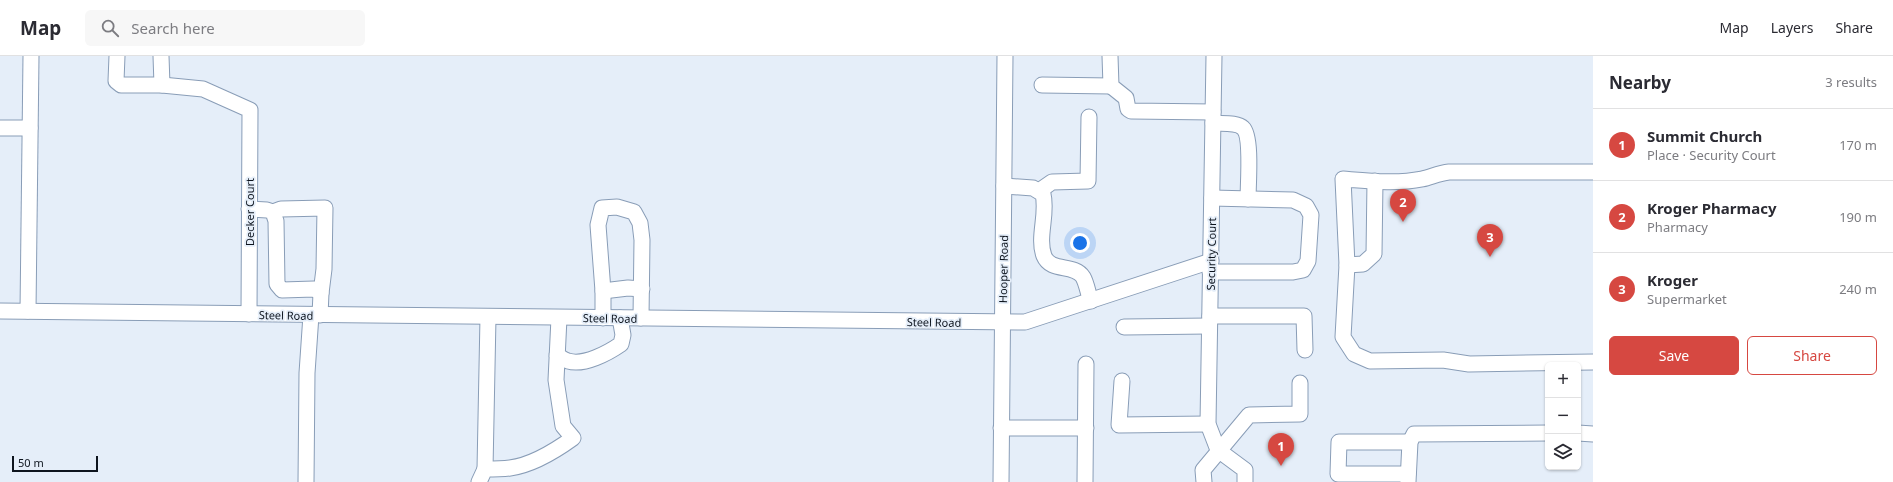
<!DOCTYPE html>
<meta charset="utf-8">
<style>
:root{--surface:#fff;--page:#f7f7f7;--text:#2b2b33;--muted:#7c7c81;--line:#e1e1e2;--accent:#d64841}
body{margin:0;font-family:"Noto Sans",sans-serif;background:var(--page);color:var(--text)}
.controls{position:absolute;right:12px;bottom:12px;display:grid;overflow:hidden;border-radius:6px;box-shadow:0 1px 3px #0004}
.controls button{width:36px;height:36px;display:grid;place-items:center;padding:0;border:0;border-bottom:1px solid var(--line);background:var(--surface);color:var(--text);font:20px sans-serif}
.scale{position:absolute;left:12px;bottom:10px;width:86px;box-sizing:border-box;padding-left:4px;border:2px solid #0d141e;border-top:0;font-size:11px;line-height:14px;white-space:nowrap;color:#0d141e;-webkit-text-stroke:3px #e5eef9;paint-order:stroke}
.you{position:absolute;left:1080px;top:187px;width:14px;height:14px;margin:-10px;border:3px solid #fff;border-radius:50%;background:#1a73e8;box-shadow:0 0 0 6px #1a73e833}
.badge{display:grid;place-items:center;width:26px;height:26px;border-radius:50%;background:var(--accent);color:#fff;font-size:13px;font-weight:700}
.pin{position:absolute;translate:-50% -33px;filter:drop-shadow(0 1px 2px #0008)}
.pin::after{content:'';position:absolute;top:21px;width:14px;height:12px;background:inherit;clip-path:polygon(0 0,100% 0,50% 100%)}
.list{margin:0;padding:0;list-style:none}
h2{display:flex;justify-content:space-between;align-items:center;height:52px;margin:0;padding:0 16px;font-size:17px}
h2 small{font-size:13px;font-weight:400;color:var(--muted)}
.list li{display:grid;grid-template-columns:26px 1fr auto;gap:12px;align-items:center;box-sizing:border-box;height:72px;padding:0 16px;border-top:1px solid var(--line)}
.list b{display:block;font-size:15px;white-space:nowrap}
.list p{margin:0;font-size:13px;white-space:nowrap;color:var(--muted)}
.list em{font-size:13px;font-style:normal;color:var(--muted)}
.actions{display:flex;gap:8px;padding:12px 16px}
.actions a{flex:1;padding:9px 0;border:1px solid var(--accent);border-radius:6px;text-align:center;font-size:14px;color:var(--accent)}
.actions .main{background:var(--accent);color:#fff}
.icon{flex:none;width:22px;height:22px;fill:none;stroke:currentColor;stroke-width:2;stroke-linecap:round;stroke-linejoin:round}
.map{position:relative;flex:none;width:1593px;height:426px;overflow:hidden}
header{display:flex;align-items:center;gap:24px;box-sizing:border-box;height:56px;padding:0 20px;background:var(--surface);border-bottom:1px solid var(--line)}
header strong{font-size:19px}
nav{display:flex;gap:22px;margin-inline-start:auto;font-size:14px}
.search{width:280px;height:36px;background:var(--page);display:flex;align-items:center;gap:10px;box-sizing:border-box;padding:0 14px;border-radius:6px;color:var(--muted);font-size:15px}
main{display:flex}
aside{flex:1;background:var(--surface)}
.map>svg:first-child{display:block}
</style>
<header>
<strong>Map</strong>
<div class="search"><svg class="icon" aria-label="search" viewBox="0 0 24 24"><circle cx="10" cy="10" r="6"/><path d="M15 15l6 6"/></svg>Search here</div>
<nav><a>Map</a><a>Layers</a><a>Share</a></nav>
</header>
<main>
<div class="map">
<svg width="1593" height="426" viewBox="0 0 1593 426">
<rect width="100%" height="100%" fill="#e5eef9"/>
<g fill="none" stroke-linecap="round" stroke-linejoin="round">
<!-- minor casing -->
<g stroke="#899db7" stroke-width="17">
<g id="minor">
<polyline points="117,0 116,25 121,29 162,29 203,33 250,54 249,258"/>
<polyline points="161,0 162,29"/>
<polyline points="1110,0 1111,30 1126,42 1128,53 1131,55 1213,56"/>
<polyline points="1214,0 1208,368 1218,394"/>
<polyline points="1042,29 1111,30"/>
<path d="M1213,67c8,1 24,-1 30,5 9,8 5,58 5,71"/>
<polyline points="0,72 30,72"/>
<path d="M1593,116h-144c-10,1 -18,5 -27,7 -25,5 -53,2 -79,0l4,86 -4,72 11,17 16,7 73,-1 26,4 124,-2"/>
<path d="M1004,130l29,2 10,6c5,20 -6,43 1,62 7,17 30,7 39,21 4,7 5,17 8,24"/>
<polyline points="1039,135 1052,126 1088,125 1089,61"/>
<polyline points="249,153 267,154 273,156 276,165 277,228 282,234 314,233 321,237 320,259"/>
<polyline points="273,156 281,153 325,152 324,213 321,237"/>
<polyline points="1347,209 1363,208 1374,198 1375,125"/>
<polyline points="1210,216 1293,216 1303,214 1308,205 1311,159 1306,150 1293,144 1212,142"/>
<polyline points="603,235 628,232 642,233"/>
<polyline points="0,255 1025,266 1211,205"/>
<polyline points="28,255 31,0"/>
<polyline points="1210,260 1304,260 1305,294"/>
<polyline points="603,262 603,235 598,169 602,152 617,151 634,156 640,167 642,184 641,262"/>
<polyline points="1124,271 1209,270"/>
<path d="M557,299c3,2 7,5 11,6 16,5 40,-8 53,-17l2,-9 -3,-17"/>
<polyline points="1122,325 1119,369 1208,368"/>
<polyline points="1001,372 1086,372"/>
<polyline points="1578,377 1593,378"/>
<polyline points="1218,394 1245,414 1245,426"/>
<polyline points="485,413 488,261"/>
<polyline points="1408,418 1338,418 1339,386 1410,386"/>
<polyline points="306,426 307,317 311,259"/>
<path d="M479,426l6,-13c8,0 17,0 25,-1 23,-3 45,-17 63,-30l-10,-12 -7,-46 3,-62"/>
<polyline points="1001,426 1005,0"/>
<polyline points="1085,426 1086,308"/>
<polyline points="1204,426 1203,414 1249,359 1300,358 1300,327"/>
<polyline points="1408,426 1410,386 1414,378 1548,377"/>
</g>
</g>
<!-- minor -->
<use href="#minor" stroke="#fff" stroke-width="15"/>
</g>
<g text-anchor="middle" dominant-baseline="central" stroke-width="3.5" stroke-linejoin="round" paint-order="stroke">
<!-- street labels -->
<g font-size="11" fill="#0d141e" stroke="#e5eef9">
<text transform="translate(249 156) rotate(-90)">Decker Court</text>
<text transform="translate(1211 198) rotate(-89)">Security Court</text>
<text transform="translate(1003 213) rotate(-89)">Hooper Road</text>
<text transform="translate(286 259) rotate(1)">Steel Road</text>
<text transform="translate(610 262) rotate(1)">Steel Road</text>
<text transform="translate(934 266) rotate(1)">Steel Road</text>
</g>
</g>
</svg>
<div class="controls">
<button>+</button>
<button>−</button>
<button><svg class="icon" aria-label="layers" viewBox="0 0 24 24"><path d="M12 4l9 5-9 5-9-5zM3 14l9 5 9-5"/></svg></button>
</div>
<div class="scale">50 m</div>
<div class="you"></div>
<div class="pin badge" style="left:1281px;top:410px">1</div>
<div class="pin badge" style="left:1403px;top:166px">2</div>
<div class="pin badge" style="left:1490px;top:201px">3</div>
</div>
<aside>
<h2>Nearby<small>3 results</small></h2>
<ul class="list">
<li><span class="badge">1</span><div><b>Summit Church</b><p>Place · Security Court</p></div><em>170 m</em></li>
<li><span class="badge">2</span><div><b>Kroger Pharmacy</b><p>Pharmacy</p></div><em>190 m</em></li>
<li><span class="badge">3</span><div><b>Kroger</b><p>Supermarket</p></div><em>240 m</em></li>
</ul>
<div class="actions"><a class="main">Save</a><a>Share</a></div>
</aside>
</main>
